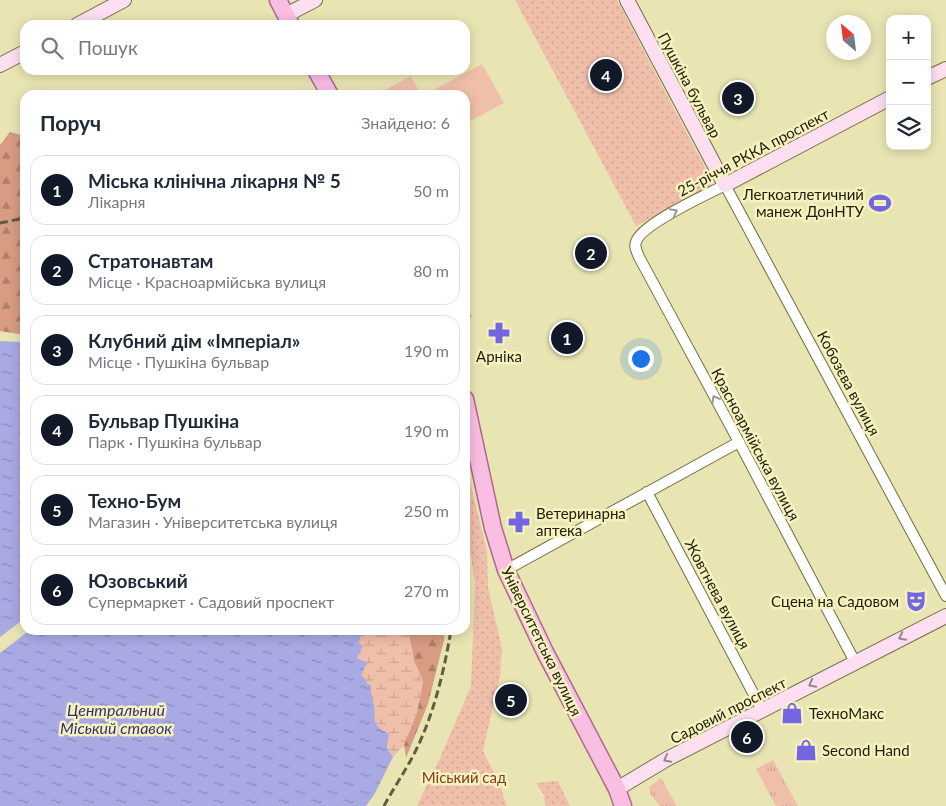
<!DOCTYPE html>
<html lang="uk">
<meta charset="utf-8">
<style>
:root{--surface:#fff;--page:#f6f6f7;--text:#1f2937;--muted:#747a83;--line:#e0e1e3;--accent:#111827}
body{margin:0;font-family:Lato,sans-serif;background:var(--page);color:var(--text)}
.controls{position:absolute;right:15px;top:15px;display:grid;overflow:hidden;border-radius:10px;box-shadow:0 2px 12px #0003}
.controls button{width:45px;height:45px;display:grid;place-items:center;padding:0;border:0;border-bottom:1px solid var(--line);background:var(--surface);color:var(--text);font:25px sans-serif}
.compass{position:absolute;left:826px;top:15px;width:45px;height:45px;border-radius:50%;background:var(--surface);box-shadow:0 2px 12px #0003;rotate:332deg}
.you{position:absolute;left:640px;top:358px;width:18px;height:18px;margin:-12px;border:4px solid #fff;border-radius:50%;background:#1a73e8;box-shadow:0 0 0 8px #1a73e833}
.badge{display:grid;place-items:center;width:32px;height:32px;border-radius:50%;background:var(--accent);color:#fff;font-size:16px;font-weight:700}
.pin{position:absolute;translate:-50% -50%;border:2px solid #fff;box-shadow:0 1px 5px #0006}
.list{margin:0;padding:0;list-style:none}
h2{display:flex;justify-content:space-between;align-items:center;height:65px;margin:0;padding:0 20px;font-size:21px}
h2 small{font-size:16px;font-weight:400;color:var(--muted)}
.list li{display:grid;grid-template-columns:32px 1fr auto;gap:15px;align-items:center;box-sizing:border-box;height:70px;margin:0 10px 10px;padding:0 10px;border:1px solid var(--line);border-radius:15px}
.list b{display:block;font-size:19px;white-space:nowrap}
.list p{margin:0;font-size:16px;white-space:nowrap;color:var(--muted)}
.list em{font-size:16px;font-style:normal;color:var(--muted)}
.icon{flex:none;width:28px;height:28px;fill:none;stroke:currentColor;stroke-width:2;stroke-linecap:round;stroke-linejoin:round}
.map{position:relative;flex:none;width:946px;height:806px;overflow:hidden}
.search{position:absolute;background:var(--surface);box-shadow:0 2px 12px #0003;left:20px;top:20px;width:450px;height:55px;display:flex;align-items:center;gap:12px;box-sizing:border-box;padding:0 18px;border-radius:15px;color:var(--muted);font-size:19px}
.panel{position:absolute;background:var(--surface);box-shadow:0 2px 12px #0003;left:20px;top:90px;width:450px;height:545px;border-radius:15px}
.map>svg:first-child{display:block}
</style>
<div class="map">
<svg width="946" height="806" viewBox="0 0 946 806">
<defs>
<pattern id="grass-tufts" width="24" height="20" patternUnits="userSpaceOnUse" patternTransform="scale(1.25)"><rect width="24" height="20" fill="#f0bfaa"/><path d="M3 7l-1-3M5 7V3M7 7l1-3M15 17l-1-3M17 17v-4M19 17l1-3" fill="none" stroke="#cda491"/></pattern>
<pattern id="forest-firs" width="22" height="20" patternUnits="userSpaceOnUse" patternTransform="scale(1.25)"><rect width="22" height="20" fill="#d89c83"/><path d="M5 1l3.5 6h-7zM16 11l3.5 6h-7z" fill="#af7f69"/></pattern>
<pattern id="wetland-marsh" width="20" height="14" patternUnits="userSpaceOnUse" patternTransform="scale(1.25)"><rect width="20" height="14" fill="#f0bfaa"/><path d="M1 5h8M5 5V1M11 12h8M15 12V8" fill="none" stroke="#cda491"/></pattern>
<pattern id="park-dots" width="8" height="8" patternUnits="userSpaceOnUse" patternTransform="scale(1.25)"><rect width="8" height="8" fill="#f0bfaa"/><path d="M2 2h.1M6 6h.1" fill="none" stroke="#cda491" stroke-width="1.8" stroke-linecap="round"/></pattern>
<pattern id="water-ripples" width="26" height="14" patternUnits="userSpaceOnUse" patternTransform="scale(1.25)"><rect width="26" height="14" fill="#a9aae3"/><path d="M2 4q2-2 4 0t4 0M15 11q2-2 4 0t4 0" fill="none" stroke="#898ab6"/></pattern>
</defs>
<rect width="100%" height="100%" fill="#e9e5b3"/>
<!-- grass -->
<g fill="url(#grass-tufts)">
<polygon points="773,760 798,806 776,806 756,769"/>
<polygon points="661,778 677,806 660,806 651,795 649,787"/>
</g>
<!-- forest -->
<g fill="url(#forest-firs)">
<polygon points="10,132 25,136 25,335 0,331 0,145"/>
<polygon points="408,630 445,630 444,640 428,704 406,758 404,745 417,712 423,681 414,661"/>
</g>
<!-- wetland -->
<polygon fill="url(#wetland-marsh)" points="364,630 408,630 414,661 423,681 417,712 404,745 393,757 374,720 374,704 370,692 361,675 357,658 363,646 359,643 360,637 366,635"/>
<!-- park -->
<g fill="url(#park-dots)">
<polygon points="515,0 617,0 712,181 709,187 636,226"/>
<polygon points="465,462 487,551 488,587 502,649 500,676 483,751 498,780 507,806 417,806 440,758 471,686 475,583 465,516"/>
<polygon points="558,781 570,806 545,806 544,795 536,783"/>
</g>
<!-- pitch -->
<g fill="#f0bfaa">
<polygon points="482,64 504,103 465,124 465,95 431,95 430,92"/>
<polygon points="411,76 421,95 378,95 377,94"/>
</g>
<!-- water -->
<path fill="url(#water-ripples)" d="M0,341l20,1 5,3v285h339l2,5 -6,2 -1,6 4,3 -6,12 10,5 -6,12 5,5 1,4 4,1c-1,8 2,12 3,20 2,18 -3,19 15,29l-2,13 6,10 -19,38 -8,11h-366z"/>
<!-- pier -->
<polygon fill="#e9e5b3" points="25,618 25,630 30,630 0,653 0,637"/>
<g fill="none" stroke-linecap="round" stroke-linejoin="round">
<!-- street-tunnel -->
<polyline stroke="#c1bd91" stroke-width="10" stroke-dasharray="10 5" stroke-linecap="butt" points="465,314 470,312"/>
<!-- street casing -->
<g stroke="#736f41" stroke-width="12">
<g id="street">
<polyline points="647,492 762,710"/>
<polyline points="506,570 739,442"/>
<path d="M855,662l-116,-220 -100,-185c-2,-5 -5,-10 -3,-15 5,-18 70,-47 89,-57l221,411"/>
</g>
</g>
<!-- secondary casing -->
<g stroke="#736f41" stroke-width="16">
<g id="secondary">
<polyline points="627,0 725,185 890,98"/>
<polyline points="286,15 315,0"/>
<polyline points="77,25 124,0"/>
<polyline points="0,65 25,52"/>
<polyline points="927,78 946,69"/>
<polyline points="617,789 667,759 946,616"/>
</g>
</g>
<!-- primary casing -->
<g stroke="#ac6a8b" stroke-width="19">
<g id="primary">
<polyline points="278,0 291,25"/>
<polyline points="316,70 330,95"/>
<polyline points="465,399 493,528 506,570 545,652 617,789 623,806"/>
</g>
</g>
<!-- street -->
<use href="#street" stroke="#fff" stroke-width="10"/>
<!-- secondary -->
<use href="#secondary" stroke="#fddff1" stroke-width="14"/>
<!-- primary -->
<use href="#primary" stroke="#fbbee3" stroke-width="16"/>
<!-- rail -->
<g stroke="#605d40" stroke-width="3" stroke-dasharray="8 4" stroke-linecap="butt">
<polyline points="0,223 25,218"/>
<path d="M384,806c9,-17 20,-33 29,-50 20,-38 31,-84 38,-126"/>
</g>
</g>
<!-- one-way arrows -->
<defs><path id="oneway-chevron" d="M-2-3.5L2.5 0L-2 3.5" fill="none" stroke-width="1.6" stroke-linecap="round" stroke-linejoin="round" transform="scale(1.25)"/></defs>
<g stroke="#9a9991">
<use href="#oneway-chevron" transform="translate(674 212) rotate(-28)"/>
<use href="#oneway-chevron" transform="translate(715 399) rotate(-119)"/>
</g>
<g stroke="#998889">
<use href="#oneway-chevron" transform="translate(902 637) rotate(153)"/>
<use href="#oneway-chevron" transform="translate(812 684) rotate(153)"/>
<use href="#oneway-chevron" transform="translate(667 759) rotate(152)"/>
</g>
<!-- icons -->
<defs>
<g id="stadium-bare" transform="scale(1.725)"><path d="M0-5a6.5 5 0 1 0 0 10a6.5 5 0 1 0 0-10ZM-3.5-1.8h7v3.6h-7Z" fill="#7267e1" stroke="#f6f2c0" stroke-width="2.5" paint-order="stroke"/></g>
<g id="pharmacy-bare" transform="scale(1.725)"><path d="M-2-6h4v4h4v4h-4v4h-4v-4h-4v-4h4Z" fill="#7267e1" stroke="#f6f2c0" stroke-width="2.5" paint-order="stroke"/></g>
<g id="theatre-bare" transform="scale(1.725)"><path d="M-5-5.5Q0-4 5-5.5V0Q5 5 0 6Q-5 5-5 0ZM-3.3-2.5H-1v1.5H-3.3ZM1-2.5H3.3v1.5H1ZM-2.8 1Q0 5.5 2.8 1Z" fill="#7267e1" stroke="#f6f2c0" stroke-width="2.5" paint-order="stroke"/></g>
<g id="shop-bare" transform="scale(1.725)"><path d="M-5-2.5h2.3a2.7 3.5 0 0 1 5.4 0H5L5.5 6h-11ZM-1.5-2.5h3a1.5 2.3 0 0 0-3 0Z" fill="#7267e1" stroke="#f6f2c0" stroke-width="2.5" paint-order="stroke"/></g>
</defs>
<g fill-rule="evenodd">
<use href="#stadium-bare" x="880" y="203"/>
<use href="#pharmacy-bare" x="499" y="333"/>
<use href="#pharmacy-bare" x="519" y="522"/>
<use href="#theatre-bare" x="916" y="601"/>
<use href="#shop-bare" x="792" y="713"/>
<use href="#shop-bare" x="806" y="750"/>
</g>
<g text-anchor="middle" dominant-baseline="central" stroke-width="5" stroke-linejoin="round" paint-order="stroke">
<!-- street labels -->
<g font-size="15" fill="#1f1d0a" stroke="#f6f2c0">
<text transform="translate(690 85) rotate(62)">Пушкіна бульвар</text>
<text transform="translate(753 152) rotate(-28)">25-річчя РККА проспект</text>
<text transform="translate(849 383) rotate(62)">Кобозєва вулиця</text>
<text transform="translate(756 444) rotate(62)">Красноармійська вулиця</text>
<text transform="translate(718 594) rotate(62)">Жовтнева вулиця</text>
<text transform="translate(542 641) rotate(64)">Університетська вулиця</text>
<text transform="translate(728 710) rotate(-27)">Садовий проспект</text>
</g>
<!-- poi labels -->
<g font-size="15" fill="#1f1d0a" stroke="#f6f2c0" text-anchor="start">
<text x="864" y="194" text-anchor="end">Легкоатлетичний<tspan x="864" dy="17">манеж ДонНТУ</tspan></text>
<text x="499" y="356" text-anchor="middle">Арніка</text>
<text x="536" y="513">Ветеринарна<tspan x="536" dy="17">аптека</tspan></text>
<text x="899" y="601" text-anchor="end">Сцена на Садовом</text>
<text x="809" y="713">ТехноМакс</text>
<text x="822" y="750">Second Hand</text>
</g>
<!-- park labels -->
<g font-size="15" fill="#833b18" stroke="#f6f2c0">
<text x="464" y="777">Міський сад</text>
</g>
<!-- water labels -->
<g font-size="16" font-style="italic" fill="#363073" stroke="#f6f2c0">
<text x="116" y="709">Центральний<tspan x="116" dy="18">Міський ставок</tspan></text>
</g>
</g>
</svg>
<div class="controls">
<button>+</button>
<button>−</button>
<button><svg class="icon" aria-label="layers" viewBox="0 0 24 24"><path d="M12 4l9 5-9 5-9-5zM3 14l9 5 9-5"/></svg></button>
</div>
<svg class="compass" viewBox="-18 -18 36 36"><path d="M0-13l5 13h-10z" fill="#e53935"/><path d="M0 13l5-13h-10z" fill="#747a83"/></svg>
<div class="you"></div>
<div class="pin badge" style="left:567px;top:338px">1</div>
<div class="pin badge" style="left:591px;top:253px">2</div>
<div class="pin badge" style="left:738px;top:98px">3</div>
<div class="pin badge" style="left:606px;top:75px">4</div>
<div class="pin badge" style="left:511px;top:700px">5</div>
<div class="pin badge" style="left:747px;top:737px">6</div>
<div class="search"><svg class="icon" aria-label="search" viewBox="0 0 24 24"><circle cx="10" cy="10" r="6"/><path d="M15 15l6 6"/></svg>Пошук</div>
<section class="panel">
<h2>Поруч<small>Знайдено: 6</small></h2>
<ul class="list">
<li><span class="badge">1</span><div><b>Міська клінічна лікарня № 5</b><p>Лікарня</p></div><em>50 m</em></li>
<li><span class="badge">2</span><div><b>Стратонавтам</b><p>Місце · Красноармійська вулиця</p></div><em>80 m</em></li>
<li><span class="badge">3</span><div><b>Клубний дім «Імперіал»</b><p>Місце · Пушкіна бульвар</p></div><em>190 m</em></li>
<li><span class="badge">4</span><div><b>Бульвар Пушкіна</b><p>Парк · Пушкіна бульвар</p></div><em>190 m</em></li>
<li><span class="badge">5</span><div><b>Техно-Бум</b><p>Магазин · Університетська вулиця</p></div><em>250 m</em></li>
<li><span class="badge">6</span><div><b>Юзовський</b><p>Супермаркет · Садовий проспект</p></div><em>270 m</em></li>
</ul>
</section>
</div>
